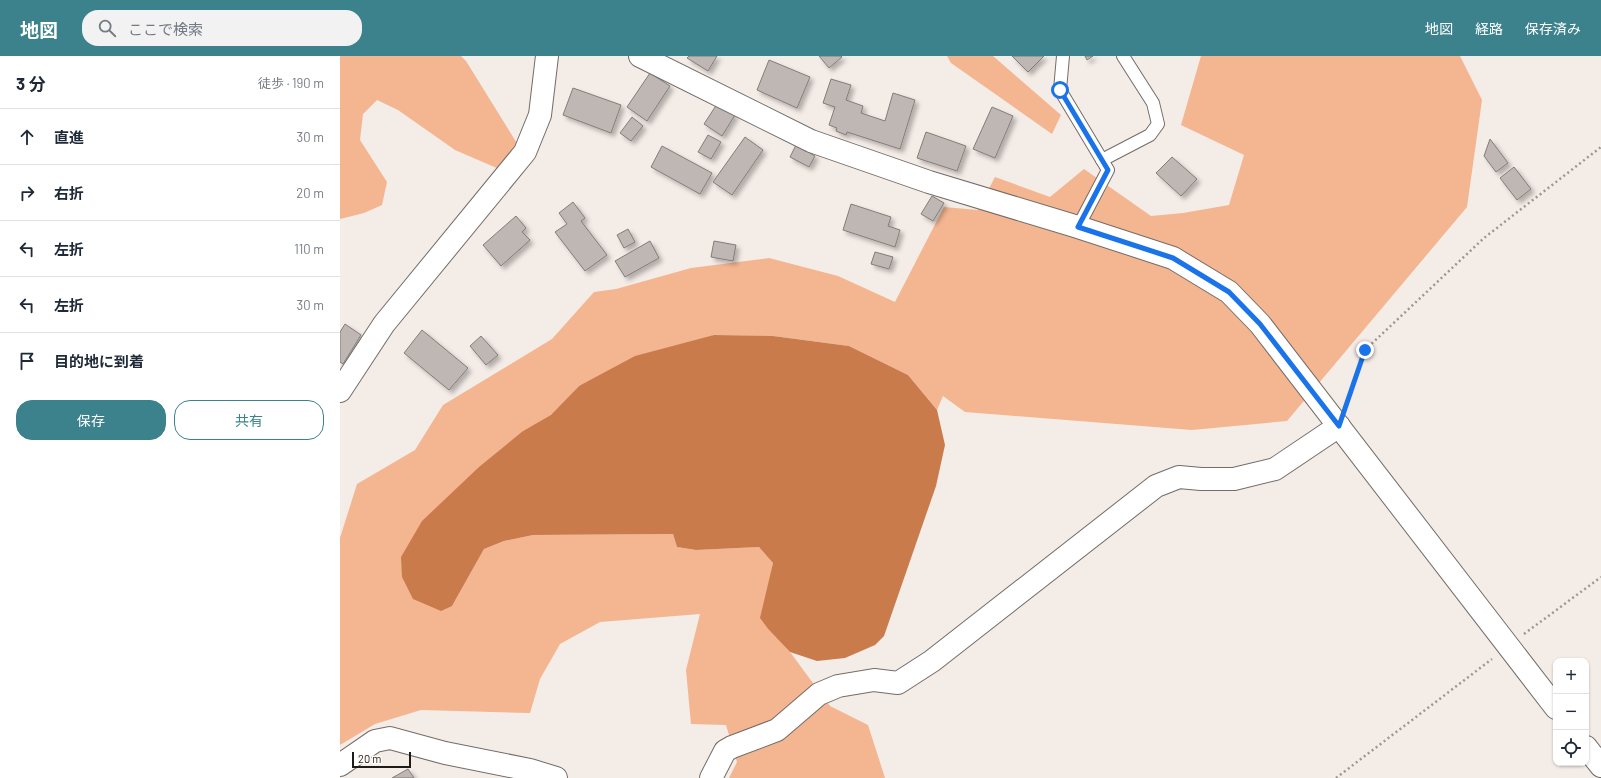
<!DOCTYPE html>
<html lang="ja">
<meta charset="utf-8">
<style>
:root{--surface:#fff;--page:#f2f2f3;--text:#1f2937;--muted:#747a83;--line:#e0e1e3;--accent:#3b828c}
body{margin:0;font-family:Barlow,"Noto Sans JP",sans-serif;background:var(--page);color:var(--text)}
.controls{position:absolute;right:12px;bottom:12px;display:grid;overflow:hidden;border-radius:8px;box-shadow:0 1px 3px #0004}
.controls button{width:36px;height:36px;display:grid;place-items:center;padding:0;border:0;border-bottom:1px solid var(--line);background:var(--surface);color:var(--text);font:20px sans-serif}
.scale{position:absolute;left:12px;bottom:10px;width:59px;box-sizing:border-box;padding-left:4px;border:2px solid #1e1b19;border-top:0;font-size:11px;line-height:14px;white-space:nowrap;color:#1e1b19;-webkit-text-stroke:3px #fffaf7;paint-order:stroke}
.stop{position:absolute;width:12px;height:12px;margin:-9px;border:3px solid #1a73e8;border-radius:50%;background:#fff}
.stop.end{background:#1a73e8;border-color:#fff;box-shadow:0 1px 4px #0008}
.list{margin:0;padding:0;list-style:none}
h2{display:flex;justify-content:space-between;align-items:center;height:52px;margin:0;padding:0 16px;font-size:17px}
h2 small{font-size:13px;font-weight:400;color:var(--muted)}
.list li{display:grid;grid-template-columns:26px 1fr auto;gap:12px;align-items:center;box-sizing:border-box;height:56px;padding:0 16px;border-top:1px solid var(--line)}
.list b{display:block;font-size:15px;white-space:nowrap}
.list em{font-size:13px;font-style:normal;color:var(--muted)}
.actions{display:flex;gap:8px;padding:12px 16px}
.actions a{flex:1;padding:9px 0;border:1px solid var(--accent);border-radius:16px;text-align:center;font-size:14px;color:var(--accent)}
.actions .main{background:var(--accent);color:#fff}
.icon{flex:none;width:22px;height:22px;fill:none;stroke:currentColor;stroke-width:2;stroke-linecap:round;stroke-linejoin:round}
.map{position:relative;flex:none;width:1261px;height:722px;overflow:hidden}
header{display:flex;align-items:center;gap:24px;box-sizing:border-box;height:56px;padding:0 20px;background:var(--accent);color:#fff}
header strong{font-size:19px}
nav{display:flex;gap:22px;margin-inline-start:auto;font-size:14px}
.search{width:280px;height:36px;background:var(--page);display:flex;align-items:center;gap:10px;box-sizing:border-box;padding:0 14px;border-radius:16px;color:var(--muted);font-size:15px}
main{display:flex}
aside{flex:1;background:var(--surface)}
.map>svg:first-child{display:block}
</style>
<header>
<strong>地図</strong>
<div class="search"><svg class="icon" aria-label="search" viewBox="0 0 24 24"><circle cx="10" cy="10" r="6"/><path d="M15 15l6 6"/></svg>ここで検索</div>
<nav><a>地図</a><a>経路</a><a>保存済み</a></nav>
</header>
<main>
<aside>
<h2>3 分<small>徒歩 · 190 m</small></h2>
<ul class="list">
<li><svg class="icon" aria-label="ahead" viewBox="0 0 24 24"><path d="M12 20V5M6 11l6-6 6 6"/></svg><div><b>直進</b></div><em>30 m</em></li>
<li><svg class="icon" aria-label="right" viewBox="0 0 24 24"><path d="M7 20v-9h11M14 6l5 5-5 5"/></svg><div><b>右折</b></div><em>20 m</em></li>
<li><svg class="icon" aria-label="left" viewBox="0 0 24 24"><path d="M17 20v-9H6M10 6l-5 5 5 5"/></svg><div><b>左折</b></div><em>110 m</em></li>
<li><svg class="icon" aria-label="left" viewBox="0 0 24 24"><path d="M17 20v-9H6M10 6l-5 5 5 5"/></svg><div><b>左折</b></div><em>30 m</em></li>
<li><svg class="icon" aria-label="arrive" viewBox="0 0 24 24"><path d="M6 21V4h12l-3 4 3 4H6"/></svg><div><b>目的地に到着</b></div></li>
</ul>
<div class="actions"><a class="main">保存</a><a>共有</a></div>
</aside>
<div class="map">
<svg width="1261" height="722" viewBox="0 0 1261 722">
<defs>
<filter id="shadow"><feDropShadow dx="3.5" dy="3.5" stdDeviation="2" flood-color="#0004"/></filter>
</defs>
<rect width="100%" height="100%" fill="#f4ece7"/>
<!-- green -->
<g fill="#f4b591">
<polygon points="0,0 121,0 126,5 178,89 159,113 115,94 58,54 37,44 23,58 20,84 47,126 42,149 24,157 0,163"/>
<polygon points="607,0 653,0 721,59 712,78 611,7"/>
<polygon points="861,0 1120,0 1142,44 1127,151 947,365 852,374 625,356 603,340 597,354 568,319 509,290 433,280 374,279 239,330 211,360 183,375 112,550 144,493 164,485 193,479 333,478 337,491 356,494 419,491 433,507 428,532 429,574 450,596 490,650 528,669 545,722 389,722 397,706 386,669 351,668 346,614 360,558 260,566 220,588 200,623 190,657 81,654 35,668 0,689 0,482 17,428 75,394 103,349 212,283 254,236 276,233 351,212 429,202 498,220 555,246 604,151 638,154 655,121 710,141 744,113 811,160 843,157 889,149 904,99 841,69"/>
</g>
<!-- water -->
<polygon fill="#c97b4b" points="374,279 433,280 509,290 568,319 597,354 605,389 596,430 544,580 535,589 505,602 477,605 450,596 429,574 420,562 433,507 419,491 356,494 337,491 333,478 193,479 164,485 144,493 112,550 101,555 73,543 62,521 61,501 82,465 139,411 183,375 211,359 239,330 295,300"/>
<!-- building -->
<g fill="#bfb7b3" stroke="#837c78" filter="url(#shadow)">
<polygon points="349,0 377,0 368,15 347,2"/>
<polygon points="479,0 501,0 502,1 489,12"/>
<polygon points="672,0 704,0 688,16"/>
<polygon points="745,0 753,0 747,4"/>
<polygon points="429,4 470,21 457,52 417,34"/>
<polygon points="310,17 330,30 307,65 287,51"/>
<polygon points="491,23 511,29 506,44 523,50 521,57 545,65 553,37 575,44 560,93 507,76 506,79 496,75 497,72 489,69 495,51 483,47"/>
<polygon points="233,32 281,49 271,77 223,59"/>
<polygon points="377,48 395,59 382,80 364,68"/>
<polygon points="652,51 673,60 655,102 633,93"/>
<polygon points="292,61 303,70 291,85 280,77"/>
<polygon points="586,76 626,90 617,115 577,102"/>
<polygon points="368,79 381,86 371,103 358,96"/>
<polygon points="405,81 423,94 392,139 373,126"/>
<polygon points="1150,83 1168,107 1156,116 1144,100"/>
<polygon points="456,89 475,100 469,111 450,101"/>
<polygon points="322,90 372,117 360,138 311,111"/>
<polygon points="832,101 857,123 841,140 816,117"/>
<polygon points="1174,111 1191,133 1177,144 1160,122"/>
<polygon points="592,140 604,147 593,165 581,158"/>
<polygon points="233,146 245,162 241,165 267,199 245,215 215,176 227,168 219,157"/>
<polygon points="511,148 551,161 548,170 560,174 555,191 503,174"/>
<polygon points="176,160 186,172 182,176 190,184 161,210 143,189"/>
<polygon points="288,173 295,186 284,192 277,179"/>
<polygon points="310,185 319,202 285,221 275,205"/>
<polygon points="374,185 396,189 393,205 371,201"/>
<polygon points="535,196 553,201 549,213 531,208"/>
<polygon points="5,268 21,279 3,308 0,306 0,276"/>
<polygon points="82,274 128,312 109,334 64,297"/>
<polygon points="141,280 158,299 146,309 130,290"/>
<polygon points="68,713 74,722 52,722"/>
</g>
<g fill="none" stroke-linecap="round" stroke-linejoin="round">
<!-- service casing -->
<g stroke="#736c68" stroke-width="14">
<g id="service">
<polyline points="723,0 720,34 768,114 738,171"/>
<polyline points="762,104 810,79 818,68 813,47 783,0"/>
</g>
</g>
<!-- minor casing -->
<g stroke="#736c68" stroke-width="24">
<g id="minor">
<polyline points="300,0 471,85 589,126 738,171 833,202 889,236 920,268 1216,652"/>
<polyline points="0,335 44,268 185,96 200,59 207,0"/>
<polyline points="1246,691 1261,710"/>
<polyline points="0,709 35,685 50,682 105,697 190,714 216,722"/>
<polyline points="371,722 385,695 392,691 437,674 479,638 498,630 534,624 558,627 592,605 816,430 839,421 861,423 894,423 935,413 999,370"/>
</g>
</g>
<!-- path -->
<g stroke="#9d9794" stroke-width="2.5" stroke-dasharray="2 3" stroke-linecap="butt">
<polyline points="1007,347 1025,294 1144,182 1261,91"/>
<polyline points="1184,578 1261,521"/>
<polyline points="996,722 1152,603"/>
</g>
<!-- service -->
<use href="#service" stroke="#fff" stroke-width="12"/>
<!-- minor -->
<use href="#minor" stroke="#fff" stroke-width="22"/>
</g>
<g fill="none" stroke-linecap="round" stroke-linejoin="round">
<!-- route -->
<polyline stroke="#1a73e8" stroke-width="5" points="720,34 768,114 738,171 833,202 889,236 920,268 999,370 1025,294"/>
</g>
</svg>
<div class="controls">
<button>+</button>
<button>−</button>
<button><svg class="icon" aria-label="locate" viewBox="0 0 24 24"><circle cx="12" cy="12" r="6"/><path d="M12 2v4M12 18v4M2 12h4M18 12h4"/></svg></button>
</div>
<div class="scale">20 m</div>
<div class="stop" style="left:720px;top:34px"></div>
<div class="stop end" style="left:1025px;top:294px"></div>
</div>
</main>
